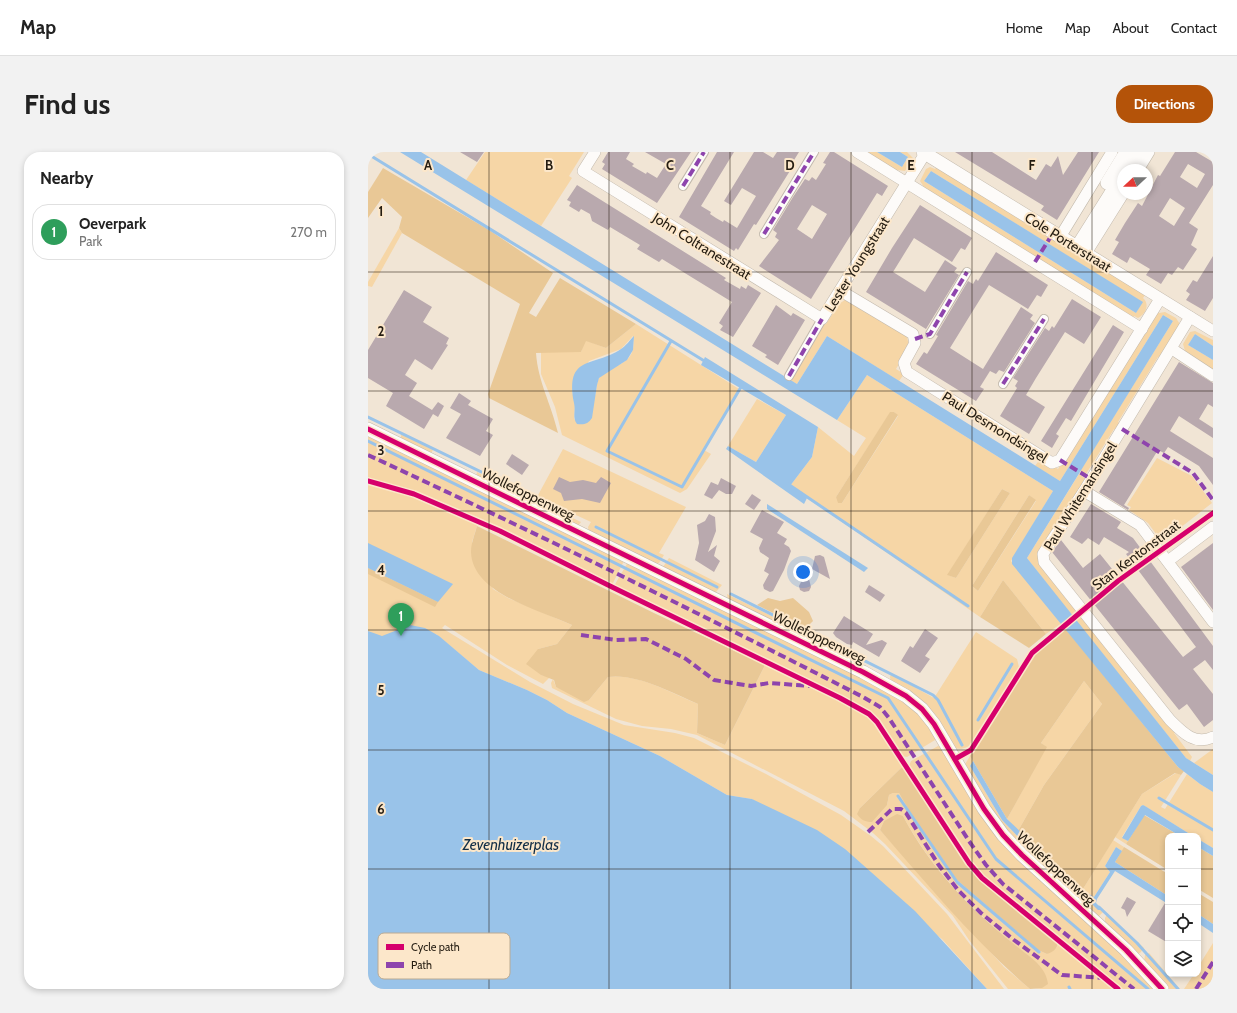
<!DOCTYPE html>
<meta charset="utf-8">
<style>
:root{--surface:#fff;--page:#f2f2f2;--text:#222;--muted:#767676;--line:#e0e0e0;--accent:#b45309}
body{margin:0;font-family:Cabin,sans-serif;background:var(--page);color:var(--text)}
.controls{position:absolute;right:12px;bottom:12px;display:grid;overflow:hidden;border-radius:8px;box-shadow:0 2px 6px #0003}
.controls button{width:36px;height:36px;display:grid;place-items:center;padding:0;border:0;border-bottom:1px solid var(--line);background:var(--surface);color:var(--text);font:20px sans-serif}
.compass{position:absolute;left:749px;top:12px;width:36px;height:36px;border-radius:50%;background:var(--surface);box-shadow:0 2px 6px #0003;rotate:248deg}
.you{position:absolute;left:435px;top:420px;width:14px;height:14px;margin:-10px;border:3px solid #fff;border-radius:50%;background:#1a73e8;box-shadow:0 0 0 6px #1a73e833}
.badge{display:grid;place-items:center;width:26px;height:26px;border-radius:50%;background:var(--accent);color:#fff;font-size:13px;font-weight:700}
.pin{position:absolute;translate:-50% -33px;filter:drop-shadow(0 1px 2px #0008)}
.pin::after{content:'';position:absolute;top:21px;width:14px;height:12px;background:inherit;clip-path:polygon(0 0,100% 0,50% 100%)}
.list{margin:0;padding:0;list-style:none}
h2{display:flex;justify-content:space-between;align-items:center;height:52px;margin:0;padding:0 16px;font-size:17px}
h2 small{font-size:13px;font-weight:400;color:var(--muted)}
.list li{display:grid;grid-template-columns:26px 1fr auto;gap:12px;align-items:center;box-sizing:border-box;height:56px;margin:0 8px 8px;padding:0 8px;border:1px solid var(--line);border-radius:16px}
.list b{display:block;font-size:15px;white-space:nowrap}
.list p{margin:0;font-size:13px;white-space:nowrap;color:var(--muted)}
.list em{font-size:13px;font-style:normal;color:var(--muted)}
.icon{flex:none;width:22px;height:22px;fill:none;stroke:currentColor;stroke-width:2;stroke-linecap:round;stroke-linejoin:round}
.map{position:relative;flex:none;width:845px;height:837px;overflow:hidden;border-radius:16px}
header{display:flex;align-items:center;gap:24px;box-sizing:border-box;height:56px;padding:0 20px;background:var(--surface);border-bottom:1px solid var(--line)}
header strong{font-size:19px}
nav{display:flex;gap:22px;margin-inline-start:auto;font-size:14px}
.intro{display:flex;align-items:center;justify-content:space-between;box-sizing:border-box;height:96px;padding:0 24px}
h1{margin:0;font-size:28px}
.button{padding:10px 18px;border-radius:16px;background:var(--accent);color:#fff;font-size:14px;font-weight:700}
main{display:flex;gap:24px;padding:0 24px}
aside{flex:1;background:var(--surface);border-radius:16px;box-shadow:0 2px 6px #0003}
.map>svg:first-child{display:block}
</style>
<header>
<strong>Map</strong>
<nav><a>Home</a><a>Map</a><a>About</a><a>Contact</a></nav>
</header>
<div class="intro"><h1>Find us</h1><a class="button">Directions</a></div>
<main>
<aside>
<h2>Nearby<small></small></h2>
<ul class="list">
<li><span class="badge" style="background:#2e9e5b">1</span><div><b>Oeverpark</b><p>Park</p></div><em>270 m</em></li>
</ul>
</aside>
<div class="map">
<svg width="845" height="837" viewBox="0 0 845 837">
<rect width="100%" height="100%" fill="#f1e5d5"/>
<!-- green -->
<g fill="#f6d6a6" fill-rule="evenodd">
<polygon points="117,0 216,0 201,24 204,26 173,74 98,28"/>
<polygon points="494,0 509,0 534,15 540,5 532,0 539,0 545,6 537,19 530,18 528,21"/>
<path d="M569,14l208,129 -2,3c7,6 3,16 -5,20l-4,-2 -2,3 -209,-130 1,-2 -4,-6 6,-12 4,-2 5,2zM563,19l211,131 -6,11 -212,-132z"/>
<polygon points="31,76 34,81 4,135 0,134 0,130"/>
<polygon points="478,147 539,184 541,195 528,217 536,222 531,229 459,184 429,232 420,227 455,173 458,172 471,152"/>
<polygon points="789,159 791,161 797,160 808,166 813,174 794,207 790,205 750,270 753,272 749,279 746,277 718,322 712,319 805,169 795,163 692,329 667,314 672,307 690,317"/>
<path d="M268,172l103,65 -35,61 7,4 -24,35 -7,4 -118,-58 -7,-28 -14,-33v-23l40,1 4,-12 21,8zM265,184c5,32 -24,27 -34,42 -3,6 -2,13 -4,18 -4,9 -15,17 -21,24l1,-15 -3,-14 17,-30 32,-12z"/>
<polygon points="827,179 845,188 845,194 827,182 820,193 845,208 845,220 815,202 817,199 815,192 822,180"/>
<path d="M499,223l186,116 -42,70 51,62 -16,11 -43,-54 -23,37 -190,-131 22,-29 6,-30 36,29 12,-18 -29,-18zM526,260l4,4 -56,87 -6,-6 54,-84zM634,337l8,4 -54,85 -8,-3zM661,343l7,6 -58,90 -6,-5z"/>
<polygon points="389,247 418,263 388,310 360,294"/>
<polygon points="33,281 65,298 63,301 33,288"/>
<path d="M0,282l256,127 -12,24c-81,-37 -156,-86 -244,-106z"/>
<polygon points="195,297 318,355 291,401 296,403 291,411 286,413 221,380 220,375 223,370 169,345"/>
<polygon points="789,306 824,324 844,351 794,390 780,371 761,358 763,355 759,353"/>
<polygon points="109,320 157,344 154,348 108,326"/>
<polygon points="711,322 718,327 672,413 699,448 703,449 708,458 703,463 659,406"/>
<polygon points="0,332 45,344 108,371 109,374 104,390 125,437 140,446 204,473 189,492 170,497 173,523 182,525 175,532 139,513 77,473 74,476 162,530 205,552 256,573 307,581 326,586 398,622 473,663 503,684 515,694 579,762 636,837 619,837 574,787 384,647 359,643 292,604 199,561 179,548 159,538 111,518 68,482 0,550"/>
<polygon points="163,346 213,370 210,374 160,351"/>
<polygon points="301,406 354,433 348,440 344,440 295,415"/>
<polygon points="260,410 506,530 544,555 568,584 567,588 539,605 534,604 513,571 493,554 246,434"/>
<polygon points="359,442 436,480 436,482 435,484 360,448"/>
<polygon points="713,464 797,570 808,580 806,581 824,605 822,609 818,606 708,469"/>
<path d="M608,480l41,27 2,8 -46,75c-4,6 -12,8 -19,6l-63,-66 -1,-5 1,-3 43,24z"/>
<path d="M397,513l90,43 12,8 11,10 26,41 -3,1 -41,40 27,-3 2,-10 4,-2h6l58,87 81,70 9,4 10,-7 1,-4 57,46h-81l8,-1 -3,-23c-53,-43 -103,-87 -136,-149l-19,5 -4,9 124,137 26,22h-22l-39,-49 -16,-24 -68,-72 -12,-11 -29,-22 -147,-76 -26,-6 -29,-3 -26,-7 -64,-31 -1,-5 2,-4 3,8 33,13 19,-23c30,-4 63,16 90,27l-1,29 28,12z"/>
<polygon points="716,529 734,552 676,633 650,679 639,667 678,595 673,591"/>
<polygon points="570,594 573,595 613,660 791,837 755,837 616,725 601,707 541,614 543,609"/>
<polygon points="845,597 845,623 826,611"/>
<polygon points="602,604 605,609 602,614 634,668 657,692 710,738 712,735 715,737 745,688 756,695 754,699 748,695 737,714 742,720 726,745 723,745 733,758 736,759 730,765 712,747 717,739 714,737 709,746 653,695 631,671 596,614"/>
<polygon points="808,621 813,623 793,655 797,657 819,622 832,632 845,640 845,696 830,687 830,684 825,684 775,653 773,654 754,685 760,689 758,692 747,685 774,642"/>
<polygon points="739,762 776,796 772,801 769,802 737,771 737,766"/>
<polygon points="845,791 845,837 816,837 826,822 830,822 830,815"/>
<polygon points="781,801 812,837 801,837 776,810 777,803"/>
</g>
<!-- forest -->
<g fill="#e9c896">
<path d="M15,16l106,62 64,43 -24,40 7,4 24,-39 76,46 -30,24 -20,-7 -5,11 -45,1c2,29 15,50 22,80l-69,-35 -1,-4 32,-90 -118,-71 -3,-5 3,-11 -20,-19 -14,20v-26z"/>
<polygon points="522,260 526,260 530,263 474,351 470,351 468,345"/>
<polygon points="634,337 642,341 588,426 579,423"/>
<polygon points="661,343 668,348 610,439 604,434"/>
<path d="M109,374l179,88 109,51 -40,80 -28,-12 1,-29c-25,-11 -62,-31 -90,-27l-19,23 -5,2 -28,-15 -2,-7 -13,-5 -15,-11 12,-15 19,-5 15,-19c-30,-14 -100,-31 -101,-73 0,-9 4,-18 6,-26z"/>
<polygon points="0,416 70,450 67,455 0,422"/>
<polygon points="635,428 678,482 661,496 612,465"/>
<polygon points="400,446 412,449 425,446 441,460 445,469 437,477 389,453"/>
<polygon points="698,477 810,615 816,619 813,623 807,621 774,642 715,737 650,679 676,633 734,552 716,529 673,591 679,595 639,667 602,604 665,503"/>
<path d="M536,615l63,98 13,15 78,63c-1,6 -5,9 -11,11l-9,-4 -81,-70 -37,-51 -21,-36h-6l-4,2 -2,10 -15,17c-7,0 -11,-2 -15,-8l3,-6 41,-40z"/>
<path d="M529,662l6,2c27,51 66,92 111,128 14,12 32,21 34,40l-6,4 -12,1c-55,-47 -103,-105 -150,-159l4,-9z"/>
<polygon points="776,663 812,684 800,684 800,718 758,692"/>
<polygon points="756,695 800,722 800,744 747,710"/>
<polygon points="830,695 845,704 845,746 830,737"/>
<polygon points="830,741 845,750 845,772 830,762"/>
</g>
<!-- water -->
<g fill="#99c3e9">
<polygon points="32,0 53,0 429,232 459,184 692,329 795,163 805,169 659,406 818,606 845,623 845,640 832,632 810,615 644,412 644,406 685,339 499,223 469,268"/>
<polygon points="509,0 532,0 540,5 534,15"/>
<polygon points="563,19 775,150 768,161 556,29"/>
<polygon points="827,182 845,194 845,208 820,193"/>
<path d="M266,184l-1,14 -6,10 -28,18 -2,7 -5,33c-4,6 -8,7 -15,6 -5,-7 -1,-13 -3,-21 -9,-49 19,-35 47,-54 5,-3 9,-9 13,-13z"/>
<polygon points="337,205 450,275 444,305 422,334 439,346 436,352 358,297 360,294 388,310 418,263 333,213"/>
<polygon points="399,352 500,416 496,420 399,357"/>
<polygon points="0,391 85,432 70,450 0,416"/>
<polygon points="42,473 57,476 71,484 111,518 159,538 179,548 199,561 292,604 359,643 384,647 449,678 477,697 547,759 619,837 0,837 0,479 14,484"/>
<polygon points="605,609 639,667 712,735 710,738 657,692 634,668 602,614"/>
<polygon points="775,653 777,654 825,684 812,684 777,663 760,689 754,686 773,654"/>
<polygon points="830,687 845,696 845,704 830,695"/>
<polygon points="748,695 754,699 747,710 800,744 800,752 747,719 729,747 728,751 733,756 733,758 730,758 717,745 719,741 726,745 742,720 737,714"/>
<polygon points="830,762 845,772 845,781 830,771"/>
</g>
<g fill="none" stroke-linecap="round" stroke-linejoin="round">
<!-- stream -->
<g stroke="#99c3e9" stroke-width="3">
<polyline points="0,2 338,210"/>
<polyline points="303,189 239,299 314,335 373,235"/>
<polyline points="0,265 202,363"/>
<polyline points="0,289 520,546 628,707 780,837"/>
<polyline points="420,332 600,454"/>
<polyline points="228,375 349,435"/>
<polyline points="363,442 565,543 570,548 594,593"/>
<polyline points="610,568 644,512"/>
<polyline points="530,644 589,730 671,800"/>
<polyline points="791,646 845,678"/>
<polyline points="731,755 769,791 810,837"/>
<polyline points="701,835 702,837"/>
</g>
</g>
<!-- building -->
<g fill="#b9a9ae" fill-rule="evenodd">
<polygon points="92,0 116,0 109,10"/>
<polygon points="240,0 262,0 258,7 266,12 264,14 278,22 279,20 289,26 298,12 277,0 323,0 289,51 234,17 237,12 234,10"/>
<polygon points="349,0 366,0 333,54 343,60 342,62 348,66 355,70 356,68 369,76 388,44 374,36 363,53 356,49 386,0 395,0 405,6 409,0 431,0 423,13 425,14 388,73 386,72 370,98 368,96 366,99 311,65"/>
<path d="M462,0h4l54,34 -6,10 -5,-3 -66,106 -52,-33 20,-26 -4,-3 2,-4 -4,-3 20,-33 12,-18 4,2 3,-4 4,3 10,-16 -3,-1zM444,53l15,9 -15,25 -15,-10z"/>
<polygon points="587,0 624,0 668,28 678,12 683,15 690,4 695,23 710,0 731,0 689,68 673,58 676,54"/>
<path d="M807,0h21l17,10v23l-24,38 9,6 -7,16 6,4 -14,21 -5,-3 -6,8 -4,-2 -7,11 -15,-9 4,-6 -20,-12 -3,6 -15,-9 7,-12 -4,-2 10,-17 13,-20 4,3 16,-31 2,1zM820,12l17,10 -8,14 -17,-11zM802,46l15,10 -11,18 -15,-10z"/>
<polygon points="209,33 358,126 356,128 372,137 373,134 378,137 380,133 393,141 365,185 352,178 355,174 351,171 364,150 294,107 291,110 269,97 272,93 242,75 240,78 224,69 222,62 213,57 211,60 201,54 203,50 199,48"/>
<polygon points="552,53 604,86 597,98 593,96 584,110 546,86 525,120 557,140 577,108 589,116 586,120 591,123 558,177 498,140 524,96"/>
<polygon points="628,100 680,133 673,145 669,143 660,157 621,133 606,157 582,196 615,217 653,155 665,163 662,167 667,171 636,220 631,218 628,222 622,219 612,235 616,237 608,249 548,212 556,200 559,202 570,184 568,183 600,129 605,132 608,127 610,129"/>
<polygon points="845,104 845,146 837,159 818,148 822,142 818,139 825,128 829,130"/>
<polygon points="36,138 64,155 55,170 81,186 78,192 80,193 64,218 47,207 37,223 49,231 41,244 64,258 70,250 76,254 70,265 65,262 56,277 18,254 25,241 0,226 0,198"/>
<polygon points="704,147 733,165 716,192 697,180 668,226 658,243 677,255 661,282 632,264 649,236 647,234 650,229 645,226 677,176 681,179 684,174 686,176"/>
<polygon points="408,153 423,164 425,161 437,168 410,213 397,205 399,203 384,194"/>
<polygon points="745,173 756,180 703,269 698,266 688,282 691,284 684,296 673,289"/>
<polygon points="811,210 845,231 845,255 840,252 831,267 845,276 845,286 811,264 802,279 845,306 845,333 831,314 800,295 796,301 790,298 756,353 761,356 760,358 731,340"/>
<polygon points="91,241 103,249 100,253 125,267 118,279 125,283 112,304 78,286 93,262 82,256"/>
<polygon points="144,302 161,313 154,323 138,312"/>
<polygon points="191,325 202,330 215,328 228,331 233,325 243,331 232,351 214,347 196,349 193,341 185,337"/>
<polygon points="353,326 368,334 364,342 358,342 351,338 344,347 336,343 343,330 350,333"/>
<polygon points="384,342 393,348 386,358 377,352"/>
<polygon points="723,352 753,370 749,376 765,386 845,494 845,518 837,508 825,517 845,542 845,568 836,575 819,552 811,558 684,400 693,388 715,416 732,402 815,505 828,495 758,402 761,400 736,385 731,393 720,386 714,392 702,385"/>
<polygon points="394,358 416,370 409,381 419,387 416,392 421,395 423,399 416,418 405,439 402,440 396,437 395,433 401,422 396,419 401,406 392,400 391,396 395,387 382,380"/>
<polygon points="341,362 347,365 348,379 340,400 349,393 346,404 352,409 346,420 327,408 331,391 329,373 337,369"/>
<polygon points="845,391 845,458 813,415"/>
<polygon points="452,403 456,405 462,427 444,417 447,404"/>
<polygon points="441,427 443,435 441,439 436,440 432,438 431,434 433,430"/>
<polygon points="501,433 517,443 512,450 497,440"/>
<polygon points="476,464 505,482 498,493 514,488 519,491 511,505 485,490 484,493 479,492 468,485 465,481"/>
<polygon points="557,477 570,486 557,504 562,507 552,521 533,509 542,494 545,496"/>
<polygon points="759,745 768,750 759,765 757,758 753,756"/>
<polygon points="800,746 800,791 780,779"/>
</g>
<g fill="none" stroke-linecap="round" stroke-linejoin="round">
<!-- pedestrian casing -->
<g stroke="#c2b9ac" stroke-width="10">
<g id="pedestrian">
<polyline points="315,34 336,0"/>
<polyline points="396,82 446,0"/>
<polyline points="562,182 599,120"/>
<polyline points="421,224 454,167"/>
<polyline points="635,232 676,167"/>
</g>
</g>
<!-- minor casing -->
<g stroke="#c2b9ac" stroke-width="12">
<g id="minor">
<polyline points="227,0 215,19 454,167 558,0"/>
<polyline points="489,0 774,177"/>
<polyline points="770,18 781,0"/>
<polyline points="692,85 744,0"/>
<polyline points="709,95 845,179"/>
<polyline points="718,101 755,42"/>
<polyline points="473,139 545,182 547,191 536,211 539,220 684,311 692,308 792,147"/>
<path d="M822,165l-106,174 -41,63 1,8 126,158c12,12 25,26 43,17"/>
<polyline points="804,197 845,224"/>
<polyline points="716,339 772,373 845,470"/>
<polyline points="800,409 845,375"/>
</g>
</g>
<!-- tertiary casing -->
<g stroke="#c2b9ac" stroke-width="14">
<g id="tertiary">
<polyline points="555,0 709,95 755,22"/>
<polyline points="757,18 769,0"/>
<polyline points="739,31 758,0"/>
<polyline points="0,277 495,520 538,544 554,557 566,572 616,657 635,683 654,703 758,798 794,837"/>
</g>
</g>
<!-- pedestrian -->
<use href="#pedestrian" stroke="#fdfbf9" stroke-width="8"/>
<!-- minor -->
<use href="#minor" stroke="#fdfbf9" stroke-width="11"/>
<!-- tertiary -->
<use href="#tertiary" stroke="#fdfbf9" stroke-width="13"/>
<!-- quiet -->
<g stroke="#8e44ad" stroke-width="4" stroke-dasharray="8 4" stroke-linecap="butt">
<polyline points="315,34 336,0"/>
<polyline points="396,82 446,0"/>
<polyline points="667,110 685,81"/>
<polyline points="547,187 562,182 599,120"/>
<polyline points="421,224 454,167"/>
<polyline points="635,232 676,167"/>
<polyline points="754,277 825,321 845,348"/>
<path d="M0,303c166,77 331,158 495,242l17,10 9,11 80,123 17,24 17,19 131,105"/>
<polyline points="692,308 723,327"/>
<polyline points="213,483 248,488 278,487 318,507 346,528 383,534 401,531 442,534"/>
<polyline points="500,680 524,657 533,657 538,661 570,712 590,738 613,761 646,788 694,823 736,826"/>
<polyline points="828,837 845,810"/>
</g>
<!-- cycleway casing -->
<g stroke="#fce7ca" stroke-width="8">
<g id="cycleway">
<polyline points="0,277 495,520 538,544 554,557 566,572 616,657 635,683 654,703 758,798 794,837"/>
<polyline points="0,329 46,342 132,379 244,435 472,546 501,562 509,570 601,711 614,726 750,837"/>
<polyline points="587,607 603,598 664,501 750,429 845,361"/>
</g>
</g>
<!-- cycleway -->
<use href="#cycleway" stroke="#d6006c" stroke-width="5"/>
</g>
<!-- grid -->
<path fill="none" stroke="#241c11" stroke-width="1" stroke-opacity="0.55" d="M121,0v837M241,0v837M362,0v837M483,0v837M604,0v837M724,0v837M0,120h845M0,239h845M0,359h845M0,478h845M0,598h845M0,717h800M830,717h15"/>
<g text-anchor="middle" dominant-baseline="central" stroke-width="4" stroke-linejoin="round" paint-order="stroke">
<!-- street labels -->
<g font-size="14" fill="#241c11" stroke="#fce7ca">
<text transform="translate(700 90) rotate(32)">Cole Porterstraat</text>
<text transform="translate(334 94) rotate(32)">John Coltranestraat</text>
<text transform="translate(489 112) rotate(-58)">Lester Youngstraat</text>
<text transform="translate(627 275) rotate(32)">Paul Desmondsingel</text>
<text transform="translate(160 342) rotate(26)">Wollefoppenweg</text>
<text transform="translate(712 344) rotate(-58)">Paul Whitemansingel</text>
<text transform="translate(768 403) rotate(-37)">Stan Kentonstraat</text>
<text transform="translate(451 485) rotate(26)">Wollefoppenweg</text>
<text transform="translate(688 716) rotate(43)">Wollefoppenweg</text>
</g>
<!-- water labels -->
<g font-size="15" font-style="italic" fill="#122e47" stroke="#fce7ca">
<text x="143" y="693">Zevenhuizerplas</text>
</g>
</g>
<!-- legend -->
<rect x="10" y="781" width="132" height="46" rx="6" fill="#fce7ca" stroke="#bbaa92" stroke-width="1"/>
<rect x="18" y="792" width="18" height="6" fill="#d6006c"/>
<rect x="18" y="810" width="18" height="6" fill="#8e44ad"/>
<g font-size="11" fill="#241c11">
<text x="43" y="799">Cycle path</text>
<text x="43" y="817">Path</text>
</g>
<g font-size="13" text-anchor="middle" font-weight="bold" fill="#241c11" stroke="#fce7ca" stroke-width="4" stroke-linejoin="round" paint-order="stroke">
<text x="60" y="18">A</text>
<text x="181" y="18">B</text>
<text x="302" y="18">C</text>
<text x="422" y="18">D</text>
<text x="543" y="18">E</text>
<text x="664" y="18">F</text>
<text x="13" y="64">1</text>
<text x="13" y="184">2</text>
<text x="13" y="303">3</text>
<text x="13" y="423">4</text>
<text x="13" y="543">5</text>
<text x="13" y="662">6</text>
</g>
</svg>
<div class="controls">
<button>+</button>
<button>−</button>
<button><svg class="icon" aria-label="locate" viewBox="0 0 24 24"><circle cx="12" cy="12" r="6"/><path d="M12 2v4M12 18v4M2 12h4M18 12h4"/></svg></button>
<button><svg class="icon" aria-label="layers" viewBox="0 0 24 24"><path d="M12 4l9 5-9 5-9-5zM3 14l9 5 9-5"/></svg></button>
</div>
<svg class="compass" viewBox="-18 -18 36 36"><path d="M0-13l5 13h-10z" fill="#e53935"/><path d="M0 13l5-13h-10z" fill="#767676"/></svg>
<div class="you"></div>
<div class="pin badge" style="left:33px;top:484px;background:#2e9e5b">1</div>
</div>
</main>
